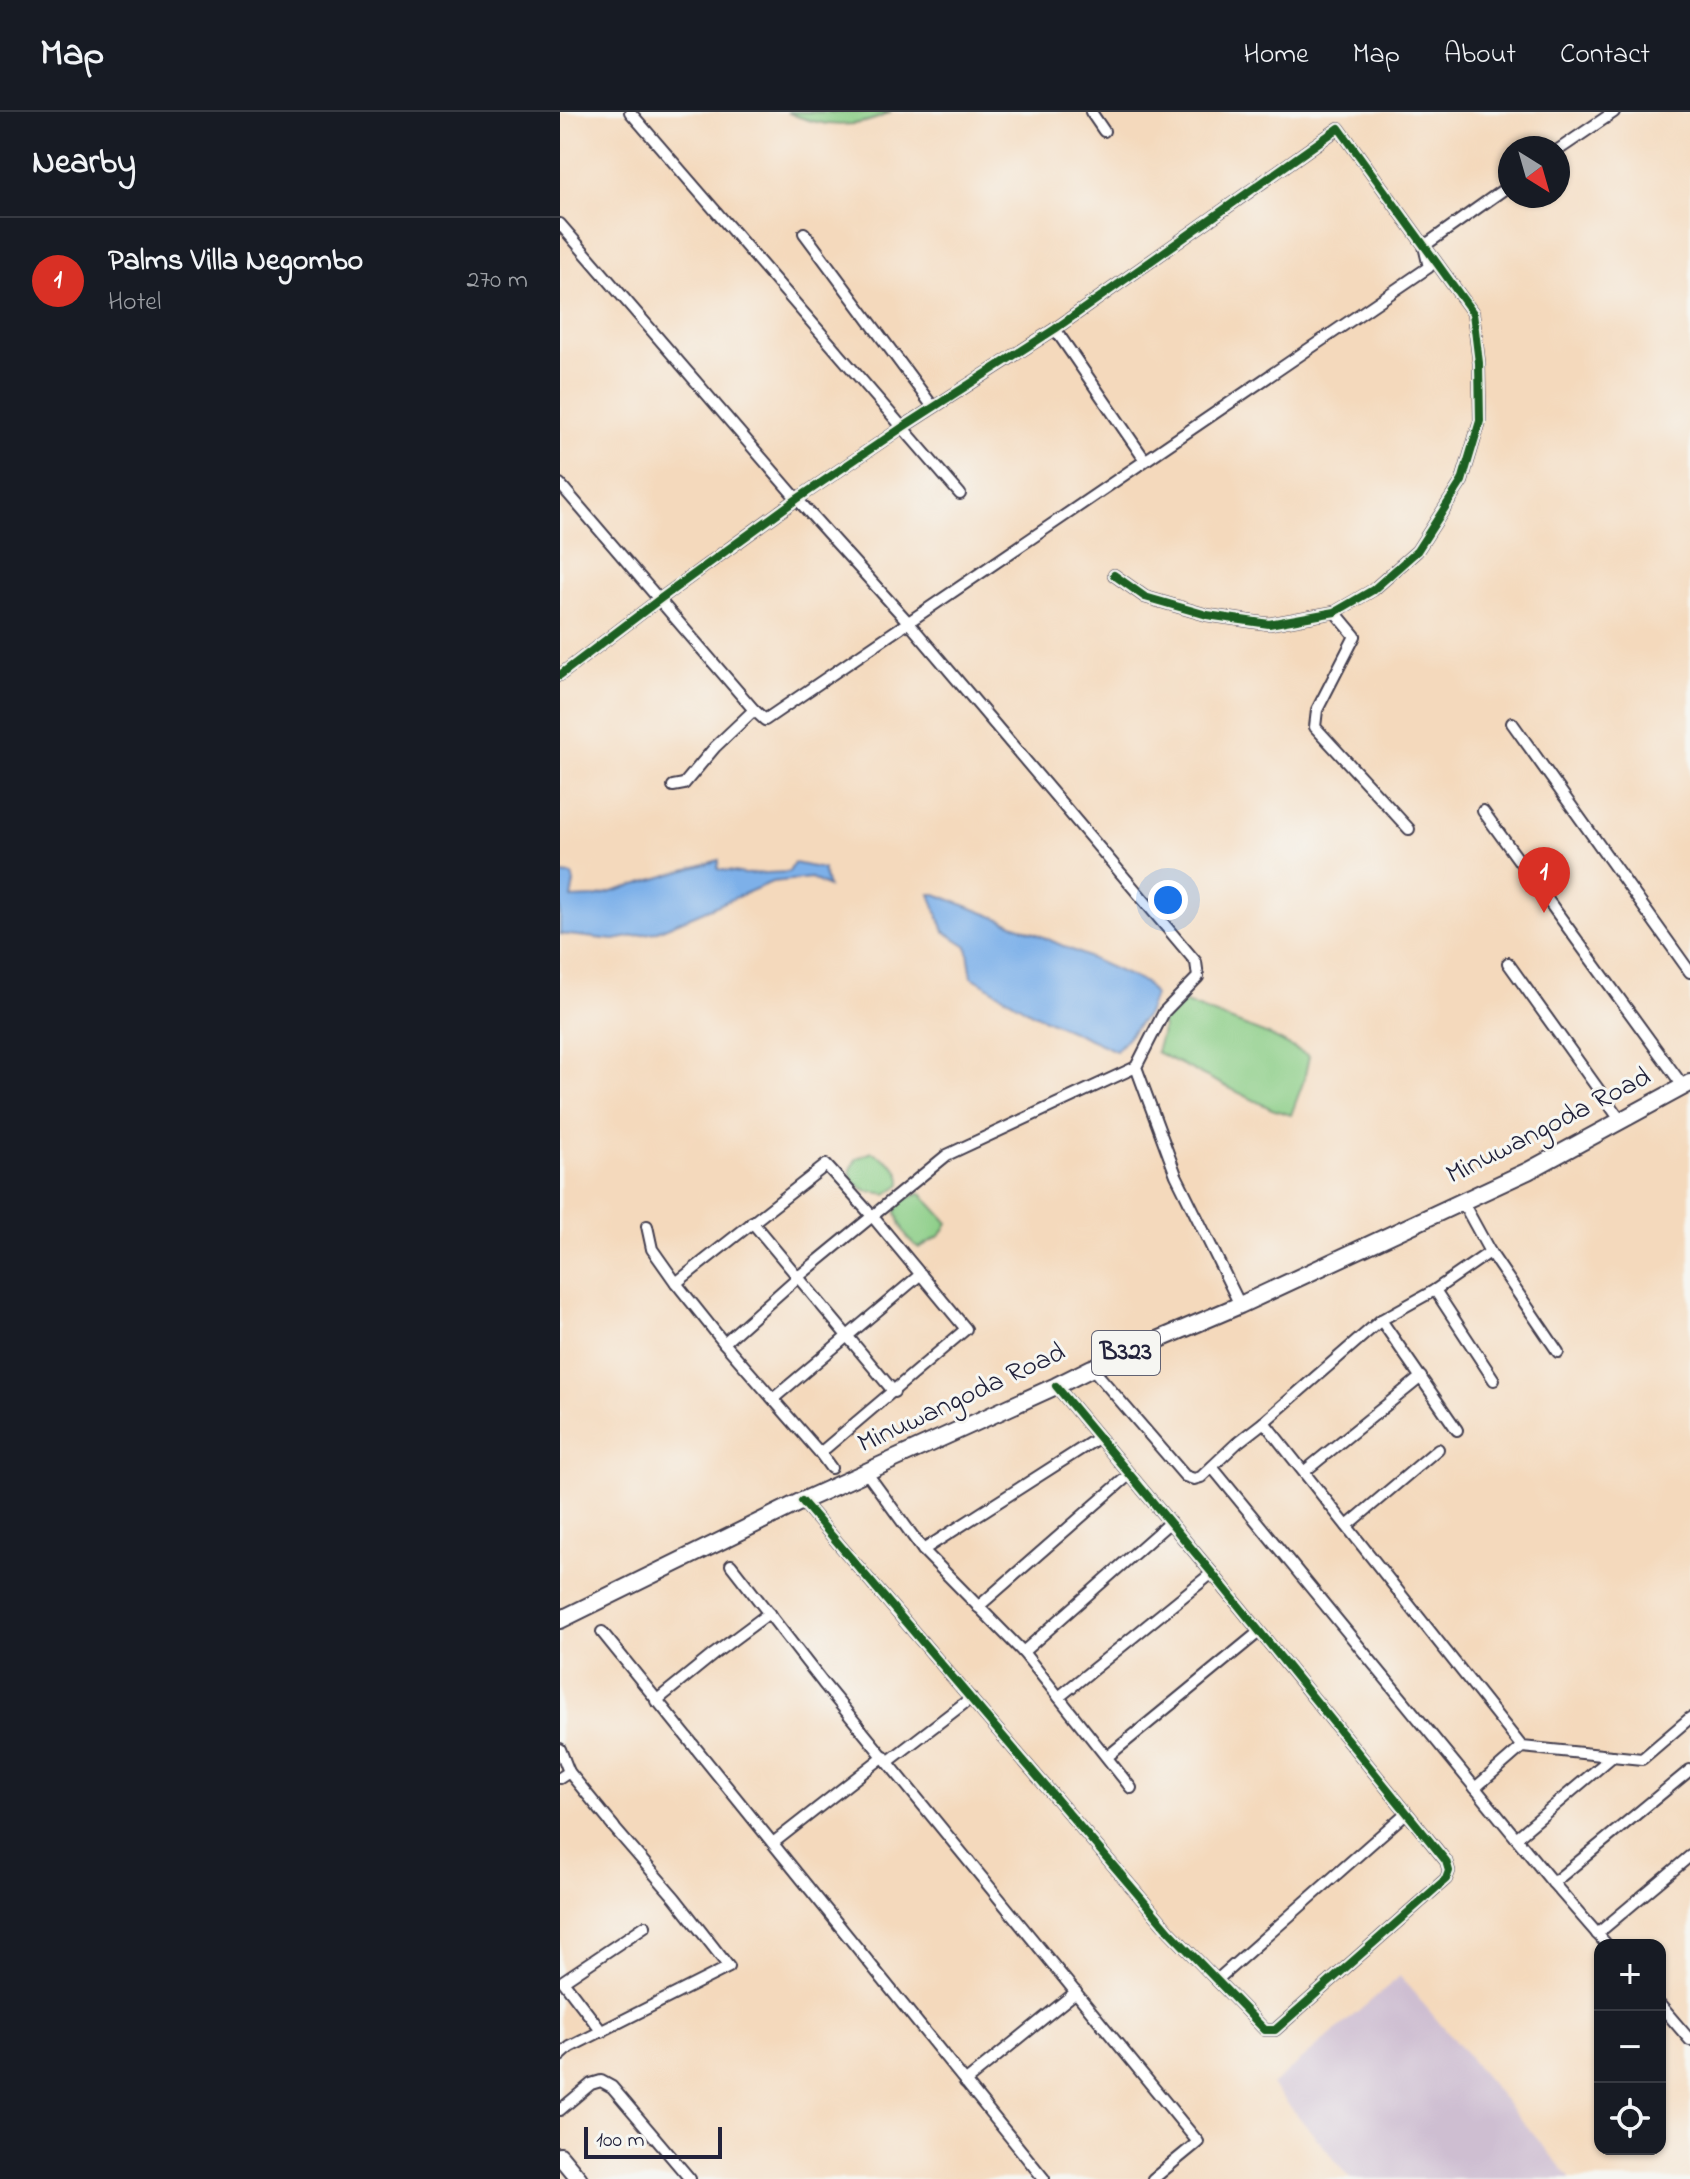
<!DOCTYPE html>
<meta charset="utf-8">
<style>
:root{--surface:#171b24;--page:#242831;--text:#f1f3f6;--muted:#9ea1a6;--line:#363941;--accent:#d93025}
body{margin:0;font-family:"Indie Flower",sans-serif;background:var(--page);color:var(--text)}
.controls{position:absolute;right:24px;bottom:24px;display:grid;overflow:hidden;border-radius:16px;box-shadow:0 2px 6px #0004}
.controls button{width:72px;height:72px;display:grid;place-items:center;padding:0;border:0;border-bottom:2px solid var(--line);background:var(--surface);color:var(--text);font:40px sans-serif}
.compass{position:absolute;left:938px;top:24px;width:72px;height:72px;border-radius:50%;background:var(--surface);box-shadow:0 2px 6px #0004;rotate:143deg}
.scale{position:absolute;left:24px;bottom:20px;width:138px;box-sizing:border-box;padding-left:8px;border:4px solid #22223b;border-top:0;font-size:22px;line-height:28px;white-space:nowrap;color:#22223b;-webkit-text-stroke:6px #f6f6f2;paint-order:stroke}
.you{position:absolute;left:608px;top:788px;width:28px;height:28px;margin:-20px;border:6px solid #fff;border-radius:50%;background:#1a73e8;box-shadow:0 0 0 12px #1a73e833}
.badge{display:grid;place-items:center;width:52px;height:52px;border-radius:50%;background:var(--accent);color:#fff;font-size:26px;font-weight:700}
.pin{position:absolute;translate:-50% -66px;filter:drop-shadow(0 2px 4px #0008)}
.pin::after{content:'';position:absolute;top:42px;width:28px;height:24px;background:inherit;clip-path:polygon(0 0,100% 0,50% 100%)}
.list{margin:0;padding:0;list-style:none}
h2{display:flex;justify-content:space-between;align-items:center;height:104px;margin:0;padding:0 32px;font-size:34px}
h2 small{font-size:26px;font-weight:400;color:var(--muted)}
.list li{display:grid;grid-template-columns:52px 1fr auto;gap:24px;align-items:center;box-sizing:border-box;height:128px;padding:0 32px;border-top:2px solid var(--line)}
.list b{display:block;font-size:30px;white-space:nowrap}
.list p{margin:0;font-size:26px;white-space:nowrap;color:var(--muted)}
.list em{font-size:26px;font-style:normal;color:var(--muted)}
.icon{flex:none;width:44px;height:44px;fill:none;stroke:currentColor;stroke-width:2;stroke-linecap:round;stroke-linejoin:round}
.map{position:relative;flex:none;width:1130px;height:2067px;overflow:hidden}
header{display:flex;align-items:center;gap:48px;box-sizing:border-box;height:112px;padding:0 40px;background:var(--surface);border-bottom:2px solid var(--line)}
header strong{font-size:38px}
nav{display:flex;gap:44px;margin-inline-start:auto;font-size:28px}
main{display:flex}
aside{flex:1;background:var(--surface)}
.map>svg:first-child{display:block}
</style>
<header>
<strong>Map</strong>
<nav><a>Home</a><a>Map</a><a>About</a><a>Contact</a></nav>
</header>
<main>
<aside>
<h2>Nearby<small></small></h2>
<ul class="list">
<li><span class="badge">1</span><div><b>Palms Villa Negombo</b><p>Hotel</p></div><em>270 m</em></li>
</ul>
</aside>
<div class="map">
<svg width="1130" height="2067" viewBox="0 0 1130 2067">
<rect width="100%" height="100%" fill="#f6f6f2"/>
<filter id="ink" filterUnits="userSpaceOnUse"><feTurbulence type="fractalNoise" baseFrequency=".0125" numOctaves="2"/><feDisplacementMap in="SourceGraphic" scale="16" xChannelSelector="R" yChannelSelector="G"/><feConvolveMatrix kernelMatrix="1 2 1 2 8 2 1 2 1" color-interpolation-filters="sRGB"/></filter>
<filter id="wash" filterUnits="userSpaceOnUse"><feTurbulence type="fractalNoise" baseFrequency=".006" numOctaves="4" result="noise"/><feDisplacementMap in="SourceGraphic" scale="32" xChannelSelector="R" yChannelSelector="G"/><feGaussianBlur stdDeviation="1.8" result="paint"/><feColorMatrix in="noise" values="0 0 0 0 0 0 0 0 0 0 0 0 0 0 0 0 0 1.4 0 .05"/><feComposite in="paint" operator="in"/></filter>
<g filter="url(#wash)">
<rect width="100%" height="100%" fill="#f4d9bc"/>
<!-- industrial -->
<polygon fill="#cebed1" points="840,1864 1011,2067 791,2067 712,1973"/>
<!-- green -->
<g fill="#8cce87" stroke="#577861" stroke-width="2">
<path d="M227,0h104c-33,18 -70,16 -104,0z"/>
<polygon points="623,890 711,924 749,944 744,968 731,1003 712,997 596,940 603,916 601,909"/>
<path d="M312,1040c14,8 30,14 29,32l-14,10 -19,-3 -16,-9 -2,-11 7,-13z"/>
<path d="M361,1081l27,30 -7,12 -22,13c-14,-9 -18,-22 -23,-37l6,-11z"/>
</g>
<!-- water -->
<g fill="#7db0e9" stroke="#506992" stroke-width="2">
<polygon points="159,748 158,757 184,762 229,760 234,751 263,757 268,775 251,766 212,770 95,820 54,828 0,822 0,762 12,763 14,770 11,786 35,785"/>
<polygon points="370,782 376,782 468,818 585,871 594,883 587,902 556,939 472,901 412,865 407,834 384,819"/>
</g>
</g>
<g filter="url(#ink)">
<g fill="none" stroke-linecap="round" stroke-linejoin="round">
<!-- minor casing -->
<g stroke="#423d4e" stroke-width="14">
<g id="minor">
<polyline points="70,0 400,382"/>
<polyline points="531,0 544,19"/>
<polyline points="998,38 1054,0"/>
<polyline points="0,112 237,387 349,511 636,850 638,865 604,900 576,955 616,1063 680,1193"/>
<polyline points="244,121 373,295"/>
<polyline points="495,217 585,348"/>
<polyline points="0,372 194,598 205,608 869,155 864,134 950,73"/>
<polyline points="775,500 795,524 757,598 755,615 849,717"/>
<polyline points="0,563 100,487 237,387 343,315 495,217 779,16 913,201 919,251 920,309 902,369 857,439 813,478 775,500 709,512 647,503 585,485 554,463"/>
<polyline points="952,611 1130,860"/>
<polyline points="113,674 124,672 155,635 194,598"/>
<polyline points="923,699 1123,974"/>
<polyline points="948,851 1061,1009"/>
<polyline points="902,1089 930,1140"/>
<polyline points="192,1110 334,1280"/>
<polyline points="87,1114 92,1137 116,1171 164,1231 260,1341 271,1356"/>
<polyline points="116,1171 266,1053 313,1105 406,1217 260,1341"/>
<polyline points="875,1178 934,1268"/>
<polyline points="821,1208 897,1318"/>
<polyline points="164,1231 238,1165 387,1043 576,955"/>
<polyline points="532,1256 625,1364 634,1367 641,1365 677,1331 704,1310 821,1208 875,1178 930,1140 998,1240"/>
<polyline points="214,1286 361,1162"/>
<polyline points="704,1310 962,1635 1082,1647 1130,1606"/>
<polyline points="652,1355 993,1771 1047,1833"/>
<polyline points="745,1359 861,1265"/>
<polyline points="306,1360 363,1438 463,1540 571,1676"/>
<polyline points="242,1389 610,1820 705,1918 715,1918 886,1767 889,1759 886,1749 652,1461 496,1274"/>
<polyline points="787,1414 878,1337"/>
<polyline points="363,1438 538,1326"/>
<polyline points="171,1453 263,1571 638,2030 593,2067"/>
<polyline points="418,1495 569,1363"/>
<polyline points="42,1520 484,2067"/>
<polyline points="463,1540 609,1411"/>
<polyline points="499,1585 652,1461"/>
<polyline points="96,1589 154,1542 209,1501"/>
<polyline points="0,1637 9,1660"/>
<polyline points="547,1645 699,1520"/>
<polyline points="329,1649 411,1586"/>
<polyline points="0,1666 9,1660 54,1715"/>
<polyline points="915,1676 962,1635"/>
<polyline points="956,1726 1053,1644"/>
<polyline points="213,1731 324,1644"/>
<polyline points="993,1771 1130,1658"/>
<polyline points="1037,1822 1130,1744"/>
<polyline points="658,1867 846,1701"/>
<polyline points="1100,1893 1130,1928"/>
<polyline points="42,1920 3,1869 85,1814"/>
<polyline points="0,1944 10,1935 169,1855 115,1786 50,1711"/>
<polyline points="405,1970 516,1880"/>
<polyline points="0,1998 31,1972 41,1969 52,1975 130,2067"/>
</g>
</g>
<!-- primary casing -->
<g stroke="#423d4e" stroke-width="20">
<g id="primary">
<polyline points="0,1508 242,1389 496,1274 532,1256 680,1193 968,1059 1130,971"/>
<polyline points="0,2044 19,2067"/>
</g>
</g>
<!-- minor -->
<use href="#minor" stroke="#fff" stroke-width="10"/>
<!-- primary -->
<use href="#primary" stroke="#fff" stroke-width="16"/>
<!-- cycleway casing -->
<g stroke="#f6f6f2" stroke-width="13">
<g id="cycleway">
<polyline points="0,563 100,487 237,387 343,315 495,217 779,16 913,201 919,251 920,309 902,369 857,439 813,478 775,500 709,512 647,503 585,485 554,463"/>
<polyline points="242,1389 610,1820 705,1918 715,1918 886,1767 889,1759 886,1749 652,1461 496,1274"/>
</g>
</g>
<!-- cycleway -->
<use href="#cycleway" stroke="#1b5e20" stroke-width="8"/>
</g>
</g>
<g text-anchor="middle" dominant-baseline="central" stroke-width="6" stroke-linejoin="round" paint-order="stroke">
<!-- shield labels -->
<rect fill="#f6f6f2" stroke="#626272" stroke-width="2" x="532" y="1219" width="68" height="44" rx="6"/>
<g font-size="26" font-weight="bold" fill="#22223b">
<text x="566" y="1241">B323</text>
</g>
<!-- street labels -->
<g font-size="28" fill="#22223b" stroke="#f6f6f2">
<text transform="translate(989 1015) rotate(-27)">Minuwangoda Road</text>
<text transform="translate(402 1287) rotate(-25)">Minuwangoda Road</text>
</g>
</g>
</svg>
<div class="controls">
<button>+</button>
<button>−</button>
<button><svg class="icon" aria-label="locate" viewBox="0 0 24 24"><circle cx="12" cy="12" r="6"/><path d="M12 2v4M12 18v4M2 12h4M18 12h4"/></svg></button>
</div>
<svg class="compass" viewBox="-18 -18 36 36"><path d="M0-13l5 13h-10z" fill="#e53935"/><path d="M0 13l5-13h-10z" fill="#9ea1a6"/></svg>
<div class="scale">100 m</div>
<div class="you"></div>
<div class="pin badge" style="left:984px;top:801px">1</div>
</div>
</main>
